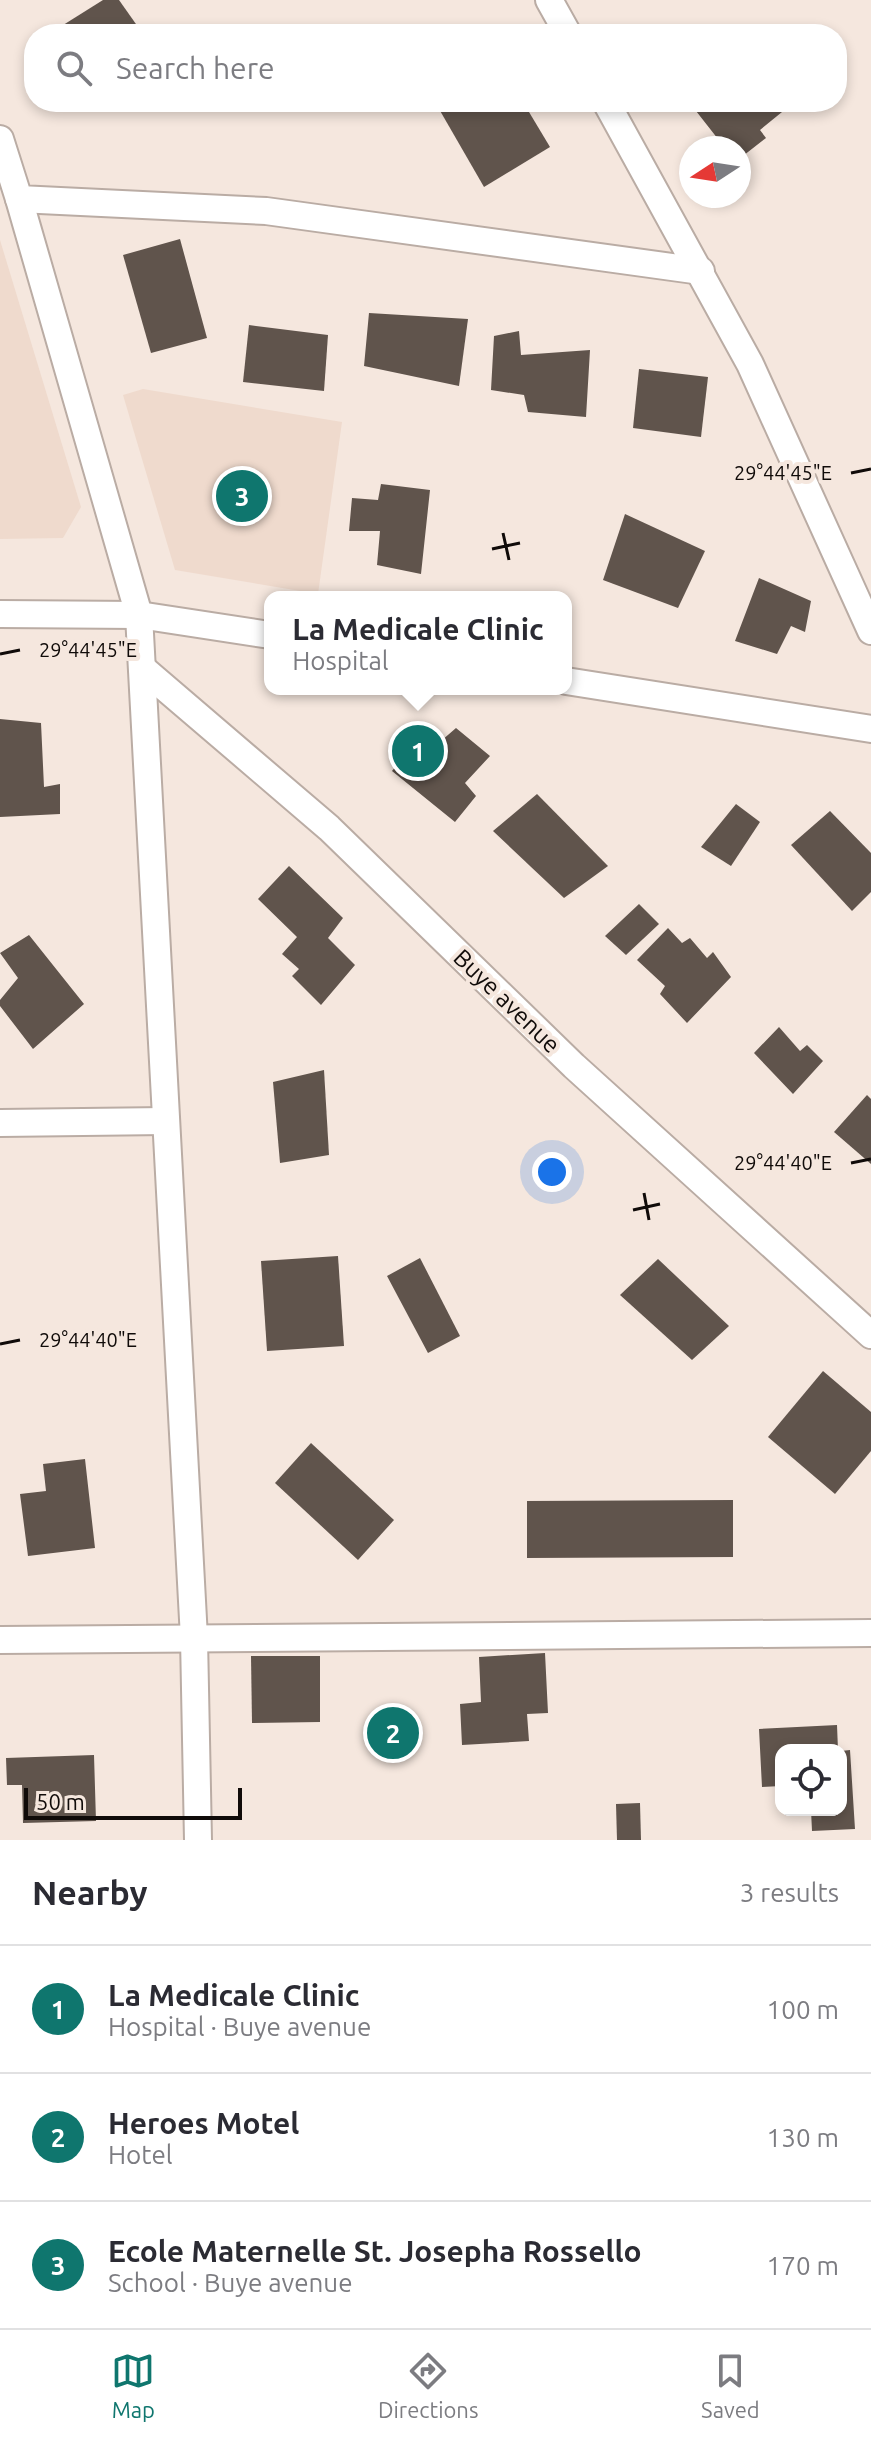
<!DOCTYPE html>
<meta charset="utf-8">
<style>
:root{--surface:#fff;--page:#f7f7f7;--text:#2b2b33;--muted:#7c7c81;--line:#e1e1e2;--accent:#0f766e}
body{margin:0;font-family:Ubuntu,sans-serif;background:var(--page);color:var(--text)}
.controls{position:absolute;right:24px;bottom:24px;display:grid;overflow:hidden;border-radius:16px;box-shadow:0 4px 12px #0003}
.controls button{width:72px;height:72px;display:grid;place-items:center;padding:0;border:0;border-bottom:2px solid var(--line);background:var(--surface);color:var(--text);font:40px sans-serif}
.compass{position:absolute;left:679px;top:136px;width:72px;height:72px;border-radius:50%;background:var(--surface);box-shadow:0 4px 12px #0003;rotate:258deg}
.scale{position:absolute;left:24px;bottom:20px;width:218px;box-sizing:border-box;padding-left:8px;border:4px solid #100b09;border-top:0;font-size:22px;line-height:28px;white-space:nowrap;color:#100b09;-webkit-text-stroke:6px #f5e7de;paint-order:stroke}
.you{position:absolute;left:552px;top:1172px;width:28px;height:28px;margin:-20px;border:6px solid #fff;border-radius:50%;background:#1a73e8;box-shadow:0 0 0 12px #1a73e833}
.badge{display:grid;place-items:center;width:52px;height:52px;border-radius:50%;background:var(--accent);color:#fff;font-size:26px;font-weight:700}
.pin{position:absolute;translate:-50% -50%;border:4px solid #fff;box-shadow:0 2px 8px #0006}
.popup{position:absolute;left:264px;top:591px;width:308px;height:104px;box-sizing:border-box;display:grid;place-content:center;border-radius:16px;background:var(--surface);filter:drop-shadow(0 2px 6px #0005);font-size:26px;white-space:nowrap;color:var(--muted)}
.popup b{font-size:30px;color:var(--text)}
.popup::after{content:'';position:absolute;left:50%;top:100%;margin-left:-16px;border:16px solid transparent;border-top-color:var(--surface)}
.list{margin:0;padding:0;list-style:none}
h2{display:flex;justify-content:space-between;align-items:center;height:104px;margin:0;padding:0 32px;font-size:34px}
h2 small{font-size:26px;font-weight:400;color:var(--muted)}
.list li{display:grid;grid-template-columns:52px 1fr auto;gap:24px;align-items:center;box-sizing:border-box;height:128px;padding:0 32px;border-top:2px solid var(--line)}
.list b{display:block;font-size:30px;white-space:nowrap}
.list p{margin:0;font-size:26px;white-space:nowrap;color:var(--muted)}
.list em{font-size:26px;font-style:normal;color:var(--muted)}
.icon{flex:none;width:44px;height:44px;fill:none;stroke:currentColor;stroke-width:2;stroke-linecap:round;stroke-linejoin:round}
.map{position:relative;flex:none;width:871px;height:1840px;overflow:hidden}
.search{position:absolute;background:var(--surface);box-shadow:0 4px 12px #0003;left:24px;right:24px;top:24px;height:88px;display:flex;align-items:center;gap:20px;box-sizing:border-box;padding:0 28px;border-radius:32px;color:var(--muted);font-size:30px}
.sheet{height:488px;background:var(--surface)}
nav{display:flex;justify-content:space-around;align-items:center;box-sizing:border-box;height:112px;border-top:2px solid var(--line);background:var(--surface);font-size:22px;color:var(--muted)}
nav a{display:grid;justify-items:center;gap:4px}
nav .on{color:var(--accent)}
.map>svg:first-child{display:block}
</style>
<div class="map">
<svg width="871" height="1840" viewBox="0 0 871 1840">
<rect width="100%" height="100%" fill="#f5e7de"/>
<!-- built -->
<g fill="#efdacd">
<polygon points="0,240 81,507 63,538 0,539"/>
<polygon points="143,389 342,422 318,594 175,570 123,395"/>
</g>
<!-- building -->
<g fill="#60544c">
<polygon points="103,0 119,0 143,34 64,34 60,27"/>
<polygon points="435,102 523,102 550,147 484,187"/>
<polygon points="689,102 774,102 782,112 760,130 766,138 739,159 739,148 725,148"/>
<polygon points="180,239 207,338 151,353 123,255"/>
<polygon points="369,313 468,319 459,386 364,366"/>
<polygon points="249,325 328,335 324,391 243,382"/>
<polygon points="519,331 521,355 590,350 586,417 528,412 524,395 491,390 494,336"/>
<polygon points="639,369 708,377 701,437 633,428"/>
<polygon points="381,484 430,490 421,574 377,565 380,531 349,531 352,498 378,500"/>
<polygon points="625,514 705,551 678,608 603,580"/>
<polygon points="759,578 811,601 805,632 791,626 777,654 735,641"/>
<polygon points="0,719 41,723 44,787 60,784 60,814 0,817"/>
<polygon points="456,728 490,756 465,783 476,796 455,822 392,771 426,731 441,741"/>
<polygon points="537,794 608,866 564,898 493,831"/>
<polygon points="736,804 760,822 731,866 701,847"/>
<polygon points="830,811 871,853 871,892 852,911 791,845"/>
<polygon points="289,866 343,918 328,938 355,965 321,1005 292,976 299,969 282,954 297,937 258,899"/>
<polygon points="639,904 659,924 626,955 605,936"/>
<polygon points="668,928 682,943 690,938 707,958 713,952 731,977 687,1023 660,994 665,986 637,960"/>
<polygon points="29,935 84,1004 33,1049 0,1006 0,1000 18,978 0,953"/>
<polygon points="779,1027 800,1051 807,1045 823,1061 793,1094 754,1053"/>
<polygon points="324,1070 329,1155 280,1163 273,1082"/>
<polygon points="867,1095 871,1099 871,1164 834,1132"/>
<polygon points="338,1256 344,1346 267,1351 261,1261"/>
<polygon points="420,1258 460,1336 428,1353 387,1276"/>
<polygon points="658,1259 729,1326 692,1360 620,1295"/>
<polygon points="823,1371 871,1412 871,1451 835,1494 768,1437"/>
<polygon points="311,1443 394,1520 358,1560 275,1483"/>
<polygon points="85,1459 95,1548 28,1556 20,1494 46,1491 43,1464"/>
<polygon points="733,1500 733,1557 527,1558 527,1501"/>
<polygon points="545,1653 548,1713 527,1714 529,1741 462,1745 460,1704 481,1702 479,1657"/>
<polygon points="251,1656 320,1656 320,1722 252,1723"/>
<polygon points="837,1725 838,1750 781,1750 781,1786 762,1787 759,1729"/>
<polygon points="850,1750 855,1829 812,1831 811,1810 841,1810 841,1751"/>
<polygon points="94,1755 96,1821 23,1823 22,1785 7,1785 6,1758"/>
<polygon points="640,1803 641,1840 617,1840 616,1804"/>
</g>
<g fill="none" stroke-linecap="round" stroke-linejoin="round">
<!-- minor casing -->
<g stroke="#baaca4" stroke-width="30">
<g id="minor">
<polyline points="549,0 568,34"/>
<polyline points="606,102 750,364 871,631"/>
<polyline points="0,139 19,199 266,211 701,271"/>
<polyline points="19,199 139,615 194,1638 198,1840"/>
<polyline points="0,614 139,615 270,635"/>
<polyline points="142,668 329,828 574,1066 871,1335"/>
<polyline points="566,681 871,729"/>
<polyline points="0,1123 166,1121"/>
<polyline points="0,1640 871,1633"/>
</g>
</g>
<!-- minor -->
<use href="#minor" stroke="#fff" stroke-width="26"/>
</g>
<!-- ticks -->
<path fill="none" stroke="#100b09" stroke-width="3" d="M851,473l20,-4M503,533l6,27M492,549l28,-6M0,654l20,-4M851,1163l20,-4M644,1193l5,27M633,1210l27,-6M0,1344l20,-4"/>
<g text-anchor="middle" dominant-baseline="central" stroke-width="8" stroke-linejoin="round" paint-order="stroke">
<!-- street labels -->
<g font-size="24" fill="#100b09" stroke="#f5e7de">
<text transform="translate(507 1001) rotate(44)">Buye avenue</text>
</g>
</g>
<g font-size="20" text-anchor="middle" fill="#100b09" stroke="#f5e7de" stroke-width="8" stroke-linejoin="round" paint-order="stroke">
<text x="783" y="480">29°44'45"E</text>
<text x="88" y="657">29°44'45"E</text>
<text x="783" y="1170">29°44'40"E</text>
<text x="88" y="1347">29°44'40"E</text>
</g>
</svg>
<div class="controls">
<button><svg class="icon" aria-label="locate" viewBox="0 0 24 24"><circle cx="12" cy="12" r="6"/><path d="M12 2v4M12 18v4M2 12h4M18 12h4"/></svg></button>
</div>
<svg class="compass" viewBox="-18 -18 36 36"><path d="M0-13l5 13h-10z" fill="#e53935"/><path d="M0 13l5-13h-10z" fill="#7c7c81"/></svg>
<div class="scale">50 m</div>
<div class="you"></div>
<div class="pin badge" style="left:418px;top:751px">1</div>
<div class="popup"><b>La Medicale Clinic</b>Hospital</div>
<div class="pin badge" style="left:393px;top:1733px">2</div>
<div class="pin badge" style="left:242px;top:496px">3</div>
<div class="search"><svg class="icon" aria-label="search" viewBox="0 0 24 24"><circle cx="10" cy="10" r="6"/><path d="M15 15l6 6"/></svg>Search here</div>
</div>
<section class="sheet">
<h2>Nearby<small>3 results</small></h2>
<ul class="list">
<li><span class="badge">1</span><div><b>La Medicale Clinic</b><p>Hospital · Buye avenue</p></div><em>100 m</em></li>
<li><span class="badge">2</span><div><b>Heroes Motel</b><p>Hotel</p></div><em>130 m</em></li>
<li><span class="badge">3</span><div><b>Ecole Maternelle St. Josepha Rossello</b><p>School · Buye avenue</p></div><em>170 m</em></li>
</ul>
</section>
<nav>
<a class="on"><svg class="icon" aria-label="map" viewBox="0 0 24 24"><path d="M3 6l6-2 6 2 6-2v14l-6 2-6-2-6 2zM9 4v14M15 6v14"/></svg>Map</a>
<a><svg class="icon" aria-label="directions" viewBox="0 0 24 24"><path d="M12 3l9 9-9 9-9-9zM9 14v-3h6M13 9l2 2-2 2"/></svg>Directions</a>
<a><svg class="icon" aria-label="saved" viewBox="0 0 24 24"><path d="M7 4h10v16l-5-4-5 4z"/></svg>Saved</a>
</nav>
